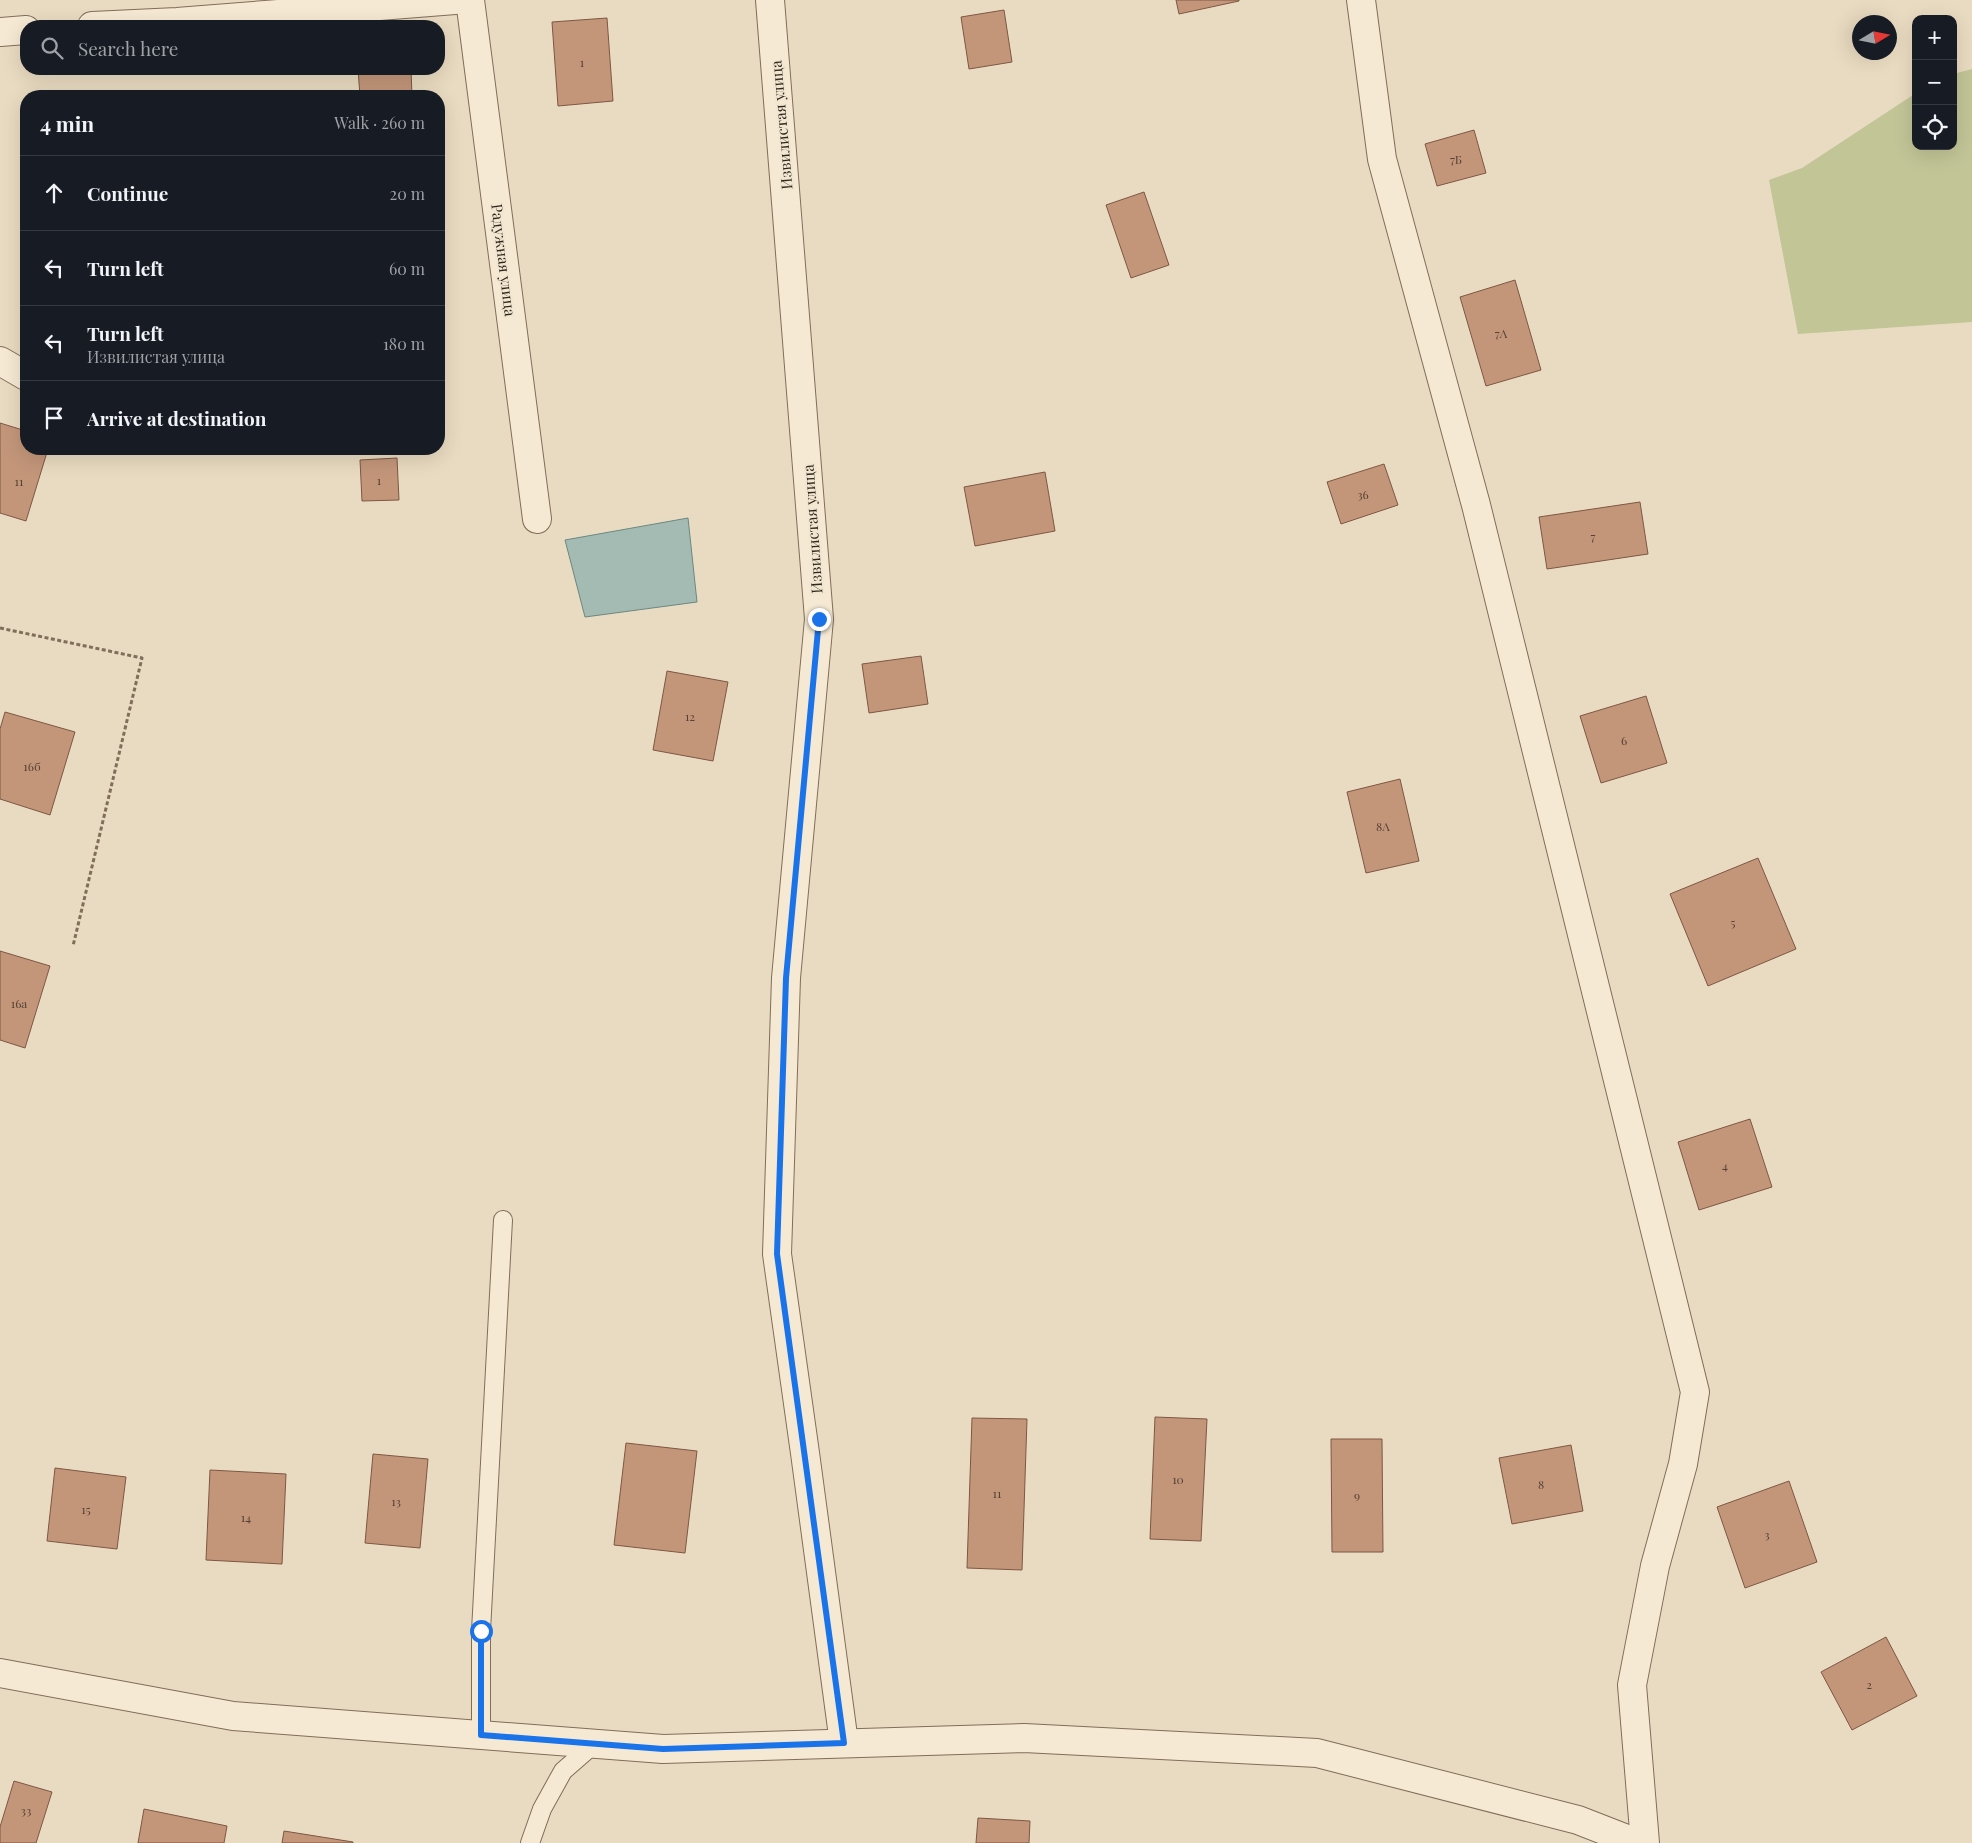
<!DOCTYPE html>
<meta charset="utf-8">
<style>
:root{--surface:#171b24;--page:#20242c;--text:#f1f3f6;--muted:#9ea1a6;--line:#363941}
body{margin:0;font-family:"Playfair Display",serif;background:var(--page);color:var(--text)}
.controls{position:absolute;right:15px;top:15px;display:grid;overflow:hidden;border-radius:10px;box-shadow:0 5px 20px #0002}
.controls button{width:45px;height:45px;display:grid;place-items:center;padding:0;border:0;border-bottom:1px solid var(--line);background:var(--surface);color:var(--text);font:25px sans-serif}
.compass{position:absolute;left:1852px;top:15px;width:45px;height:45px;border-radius:50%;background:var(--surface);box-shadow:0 5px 20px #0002;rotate:80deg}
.stop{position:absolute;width:15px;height:15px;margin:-11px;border:4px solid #1a73e8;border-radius:50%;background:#fff}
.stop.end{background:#1a73e8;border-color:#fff;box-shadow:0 1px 5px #0008}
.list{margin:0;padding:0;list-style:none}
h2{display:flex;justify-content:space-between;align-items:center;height:65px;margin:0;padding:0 20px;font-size:21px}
h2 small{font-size:16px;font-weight:400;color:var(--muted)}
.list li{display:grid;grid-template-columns:32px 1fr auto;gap:15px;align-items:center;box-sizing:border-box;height:75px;padding:0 20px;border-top:1px solid var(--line)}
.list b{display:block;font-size:19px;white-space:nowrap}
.list p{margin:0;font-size:16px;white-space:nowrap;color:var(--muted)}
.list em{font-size:16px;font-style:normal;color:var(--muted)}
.icon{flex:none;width:28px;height:28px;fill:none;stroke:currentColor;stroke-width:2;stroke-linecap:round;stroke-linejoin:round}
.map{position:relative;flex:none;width:1972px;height:1843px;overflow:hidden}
.search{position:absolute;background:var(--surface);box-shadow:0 5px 20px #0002;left:20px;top:20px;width:425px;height:55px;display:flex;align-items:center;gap:12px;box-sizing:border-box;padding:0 18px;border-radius:20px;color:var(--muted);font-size:19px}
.panel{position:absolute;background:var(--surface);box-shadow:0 5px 20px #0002;left:20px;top:90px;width:425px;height:365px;border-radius:20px}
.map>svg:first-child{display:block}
</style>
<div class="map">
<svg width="1972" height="1843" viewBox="0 0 1972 1843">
<rect width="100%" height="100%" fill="#e9dbc1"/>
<!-- green -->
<polygon fill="#c2c596" points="1972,69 1972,322 1798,334 1769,180 1802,168 1916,93 1916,146 1953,146 1953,74"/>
<!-- water -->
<polygon fill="#a3bbb3" stroke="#6b8880" points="688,518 697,602 585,617 565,540"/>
<!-- building -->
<g fill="#c3967a" stroke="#7d5743">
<polygon points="1176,0 1239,0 1239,1 1179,14"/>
<polygon points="1004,10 1012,62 969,69 961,17"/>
<polygon points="607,18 613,101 558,106 552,22"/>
<polygon points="358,69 411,69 412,96 360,96"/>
<polygon points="1474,130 1486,173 1437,186 1425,144"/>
<polygon points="1144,192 1169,265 1131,278 1106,205"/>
<polygon points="1515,280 1541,370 1486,386 1460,297"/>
<polygon points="0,423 26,431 26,449 48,449 26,521 0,513"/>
<polygon points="397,458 399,500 362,501 360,460"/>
<polygon points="1384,464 1398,505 1341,524 1327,482"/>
<polygon points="1045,472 1055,531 975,546 964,487"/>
<polygon points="1640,502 1648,554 1547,569 1539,517"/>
<polygon points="921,656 928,704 869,713 862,664"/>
<polygon points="667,671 728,682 713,761 653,750"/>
<polygon points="1646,696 1667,763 1601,783 1580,716"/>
<polygon points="5,712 75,732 50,815 0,799 0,729"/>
<polygon points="1400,779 1419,861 1366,873 1347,792"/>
<polygon points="1758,858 1796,949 1708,986 1670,894"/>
<polygon points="0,951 50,966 25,1048 0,1040"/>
<polygon points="1750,1119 1772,1187 1699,1210 1678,1142"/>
<polygon points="1155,1417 1207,1419 1201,1541 1150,1539"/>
<polygon points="972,1418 1027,1419 1022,1570 967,1568"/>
<polygon points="1331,1439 1382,1439 1383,1552 1332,1552"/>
<polygon points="626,1443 697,1451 685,1553 614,1545"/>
<polygon points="1571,1445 1583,1511 1512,1524 1499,1458"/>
<polygon points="373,1454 428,1459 420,1548 365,1543"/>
<polygon points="55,1468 126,1477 117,1549 47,1541"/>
<polygon points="210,1470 286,1474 282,1564 206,1560"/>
<polygon points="1789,1481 1817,1562 1745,1588 1717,1507"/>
<polygon points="1886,1637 1917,1696 1852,1730 1821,1672"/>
<polygon points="14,1781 52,1792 36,1843 0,1843 0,1827"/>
<polygon points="144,1809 227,1826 224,1843 138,1843"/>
<polygon points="978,1818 1030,1821 1029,1843 976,1843"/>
<polygon points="284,1831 353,1842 353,1843 282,1843"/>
</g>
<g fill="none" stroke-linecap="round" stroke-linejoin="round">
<!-- service casing -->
<g stroke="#806d5a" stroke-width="20">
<g id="service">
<polyline points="481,1735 481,1631 503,1220"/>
<polyline points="530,1843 542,1809 563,1771 594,1744"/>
</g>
</g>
<!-- minor casing -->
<g stroke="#806d5a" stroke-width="30">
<g id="minor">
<polyline points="470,0 537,519"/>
<polyline points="770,0 819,619 786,978 777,1254 805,1453 844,1743"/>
<polyline points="1361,0 1382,159 1476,505 1695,1392 1683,1464 1655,1566 1632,1685 1645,1843"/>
<polyline points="92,26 177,22 455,0"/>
<polyline points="0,32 26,30"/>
<polyline points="0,361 26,376"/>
<polyline points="0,1673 233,1716 663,1749 1024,1738 1317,1753 1578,1820 1637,1843"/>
</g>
</g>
<!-- path -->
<polyline stroke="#806d5a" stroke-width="3" stroke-dasharray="4 2.5" stroke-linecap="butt" points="0,628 142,658 73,946"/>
<!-- service -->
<use href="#service" stroke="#f5e9d3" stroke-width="18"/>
<!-- minor -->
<use href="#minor" stroke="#f5e9d3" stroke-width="28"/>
</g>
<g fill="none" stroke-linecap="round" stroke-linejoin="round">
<!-- route -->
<polyline stroke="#1a73e8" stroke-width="6" points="481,1631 481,1735 663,1749 844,1743 777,1254 786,978 819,619"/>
</g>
<g text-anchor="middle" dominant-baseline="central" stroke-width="4" stroke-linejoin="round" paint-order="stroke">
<!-- number labels -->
<g font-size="12" fill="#564234">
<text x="582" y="62">1</text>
<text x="1456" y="159">7Б</text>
<text x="1501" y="333">7А</text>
<text x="379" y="480">1</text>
<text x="19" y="481">11</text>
<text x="1363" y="494">36</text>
<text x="1593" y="536">7</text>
<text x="690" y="716">12</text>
<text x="1624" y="740">6</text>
<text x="32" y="766">16б</text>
<text x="1383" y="826">8А</text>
<text x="1733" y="922">5</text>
<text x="19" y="1003">16а</text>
<text x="1725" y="1165">4</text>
<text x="1178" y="1479">10</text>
<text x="1541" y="1484">8</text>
<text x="997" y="1493">11</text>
<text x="1357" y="1495">9</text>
<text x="396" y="1501">13</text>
<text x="86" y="1509">15</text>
<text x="246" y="1517">14</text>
<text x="1767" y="1534">3</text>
<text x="1869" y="1684">2</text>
<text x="26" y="1810">33</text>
</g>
<!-- street labels -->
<g font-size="15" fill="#31261d" stroke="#f1e6d0">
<text transform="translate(781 125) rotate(-95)">Извилистая улица</text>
<text transform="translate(504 260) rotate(83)">Радужная улица</text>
<text transform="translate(812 529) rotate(-94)">Извилистая улица</text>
</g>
</g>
</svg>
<div class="controls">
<button>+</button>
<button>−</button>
<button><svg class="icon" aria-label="locate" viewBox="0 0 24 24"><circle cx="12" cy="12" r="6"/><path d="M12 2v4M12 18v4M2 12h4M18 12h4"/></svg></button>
</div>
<svg class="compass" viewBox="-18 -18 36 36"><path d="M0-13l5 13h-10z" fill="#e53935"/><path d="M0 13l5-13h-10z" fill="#9ea1a6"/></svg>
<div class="stop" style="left:481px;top:1631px"></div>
<div class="stop end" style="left:819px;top:619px"></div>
<div class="search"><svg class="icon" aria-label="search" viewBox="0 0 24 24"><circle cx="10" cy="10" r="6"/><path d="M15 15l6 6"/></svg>Search here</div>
<section class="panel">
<h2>4 min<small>Walk · 260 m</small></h2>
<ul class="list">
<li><svg class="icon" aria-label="ahead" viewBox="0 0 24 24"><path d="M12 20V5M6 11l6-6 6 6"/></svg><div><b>Continue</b></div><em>20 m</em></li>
<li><svg class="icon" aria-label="left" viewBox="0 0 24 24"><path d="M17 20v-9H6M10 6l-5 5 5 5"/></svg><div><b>Turn left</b></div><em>60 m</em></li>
<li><svg class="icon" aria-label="left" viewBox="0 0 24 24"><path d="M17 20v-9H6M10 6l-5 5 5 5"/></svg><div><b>Turn left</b><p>Извилистая улица</p></div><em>180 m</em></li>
<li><svg class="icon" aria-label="arrive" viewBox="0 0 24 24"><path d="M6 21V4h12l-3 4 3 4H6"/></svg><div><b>Arrive at destination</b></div></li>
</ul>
</section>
</div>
